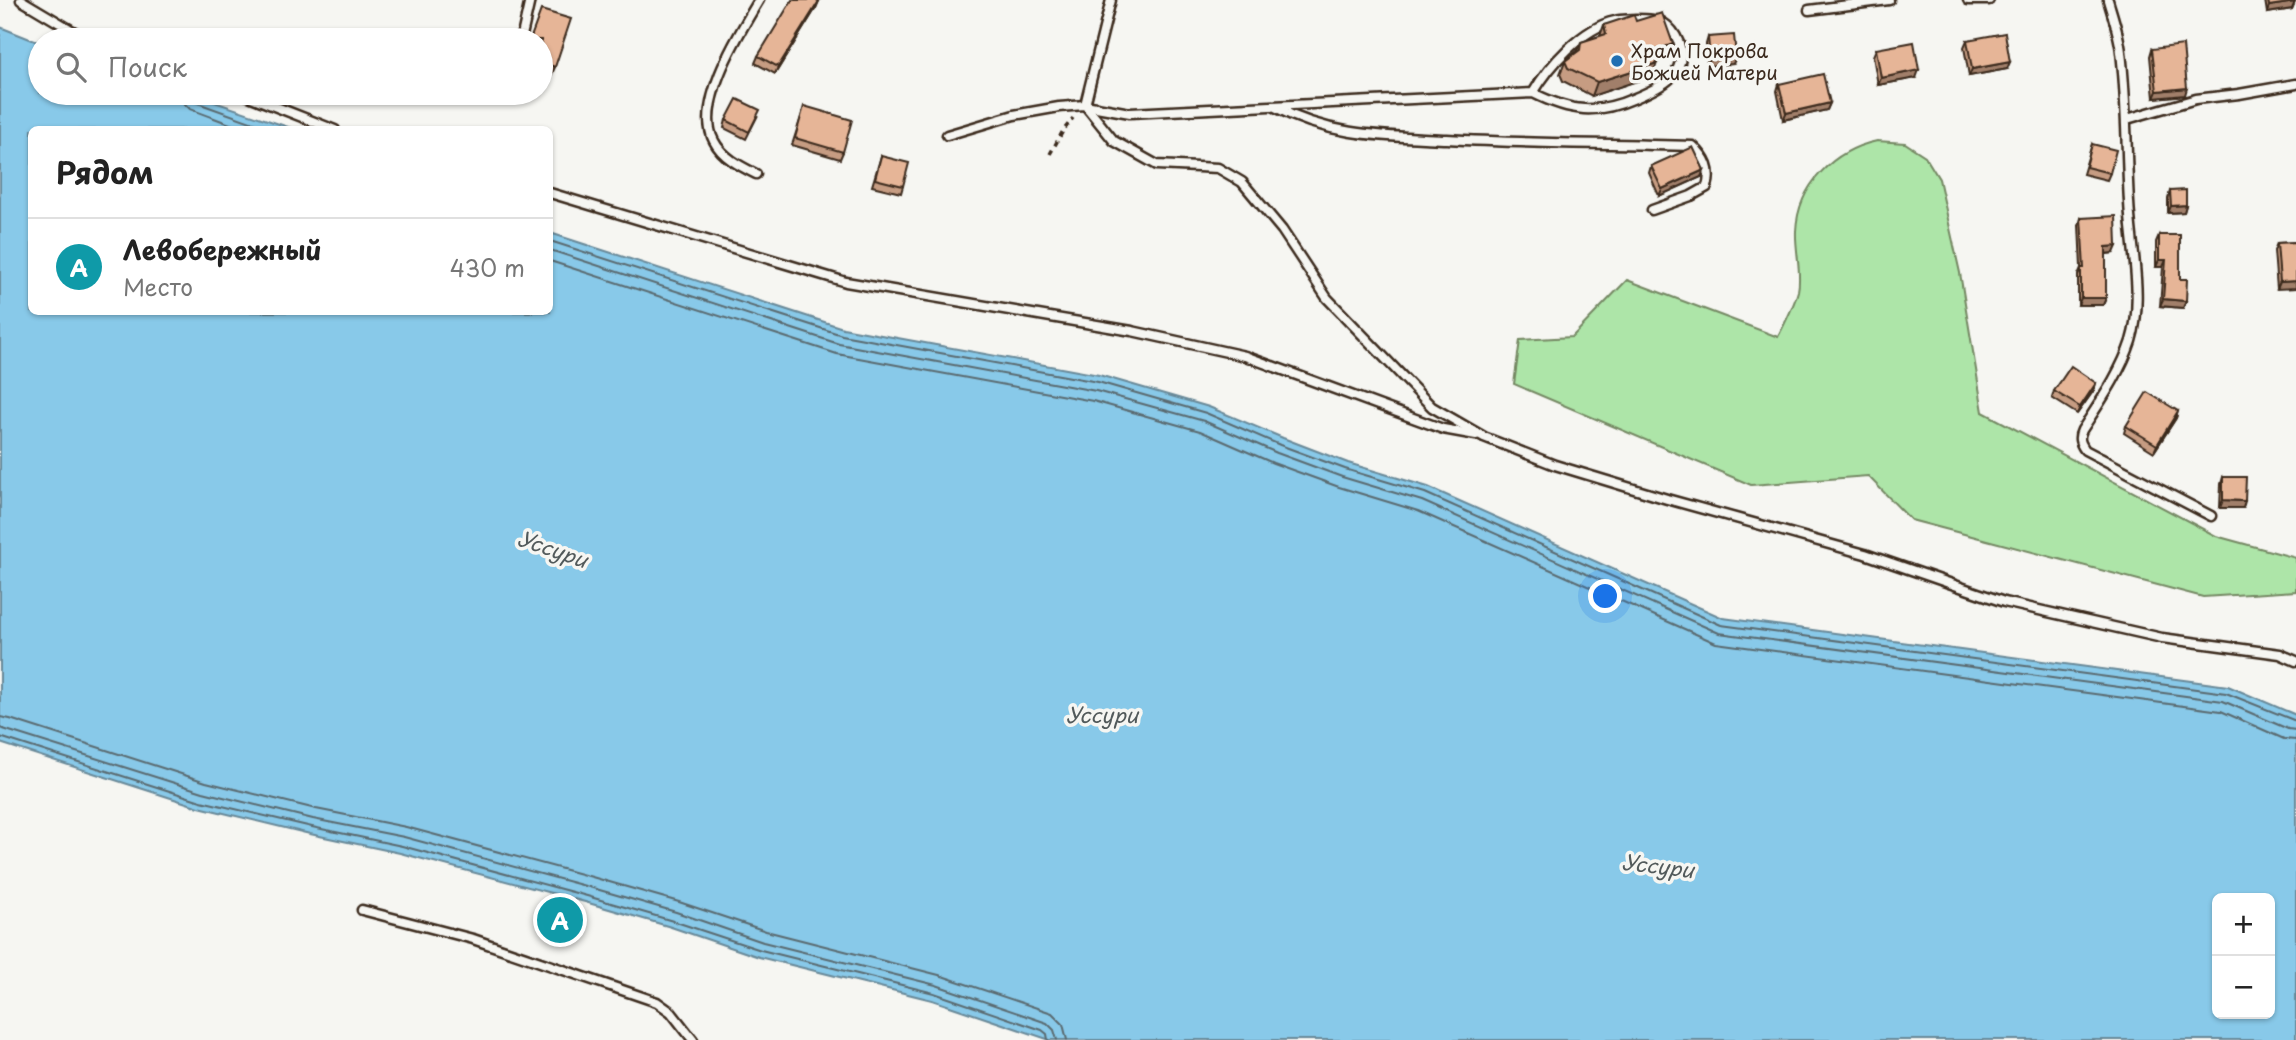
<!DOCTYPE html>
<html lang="ru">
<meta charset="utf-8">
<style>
:root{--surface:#fff;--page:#f6f6f6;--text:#222;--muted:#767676;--line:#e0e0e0;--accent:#111827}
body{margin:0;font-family:"Playpen Sans",sans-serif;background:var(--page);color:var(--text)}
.controls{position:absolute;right:21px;bottom:21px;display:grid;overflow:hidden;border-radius:10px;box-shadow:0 2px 5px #0004}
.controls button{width:63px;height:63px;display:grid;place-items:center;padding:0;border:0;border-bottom:2px solid var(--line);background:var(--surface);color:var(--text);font:35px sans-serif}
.you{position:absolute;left:1606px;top:597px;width:24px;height:24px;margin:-18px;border:5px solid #fff;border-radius:50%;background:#1a73e8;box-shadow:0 0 0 10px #1a73e833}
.badge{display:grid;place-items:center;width:46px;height:46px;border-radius:50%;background:var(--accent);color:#fff;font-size:23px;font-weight:700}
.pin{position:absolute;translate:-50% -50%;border:4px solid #fff;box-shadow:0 2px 7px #0006}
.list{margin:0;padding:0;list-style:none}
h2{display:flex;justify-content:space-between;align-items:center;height:91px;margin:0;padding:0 28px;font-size:30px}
h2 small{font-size:23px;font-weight:400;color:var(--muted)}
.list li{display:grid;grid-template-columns:46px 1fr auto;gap:21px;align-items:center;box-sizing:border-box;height:98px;padding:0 28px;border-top:2px solid var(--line)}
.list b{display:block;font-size:26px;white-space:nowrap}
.list p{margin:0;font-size:23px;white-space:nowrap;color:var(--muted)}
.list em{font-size:23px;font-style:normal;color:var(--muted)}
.icon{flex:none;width:38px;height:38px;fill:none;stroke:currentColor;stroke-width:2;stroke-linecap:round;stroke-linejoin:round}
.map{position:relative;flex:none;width:2296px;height:1040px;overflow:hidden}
.search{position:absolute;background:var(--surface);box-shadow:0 2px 5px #0004;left:28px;top:28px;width:525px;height:77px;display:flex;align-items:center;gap:18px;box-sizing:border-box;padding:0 24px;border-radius:38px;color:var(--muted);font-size:26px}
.panel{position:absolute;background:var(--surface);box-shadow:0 2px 5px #0004;left:28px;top:126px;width:525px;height:189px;border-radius:10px}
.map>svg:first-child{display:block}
</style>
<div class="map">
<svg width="2296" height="1040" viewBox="0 0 2296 1040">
<rect width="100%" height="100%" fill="#f6f6f2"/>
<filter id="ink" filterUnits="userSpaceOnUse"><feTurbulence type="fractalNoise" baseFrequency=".0143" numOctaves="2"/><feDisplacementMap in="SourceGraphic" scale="14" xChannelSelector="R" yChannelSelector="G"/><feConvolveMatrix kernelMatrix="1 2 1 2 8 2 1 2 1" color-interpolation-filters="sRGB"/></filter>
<g filter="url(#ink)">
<!-- green -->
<path fill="#ade5a8" stroke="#748863" stroke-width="2" d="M1877,141l28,2 20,13 14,23 21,94 23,139 233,124 80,22v33l-93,6 -292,-77 -43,-44 -117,9 -237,-101 6,-44 52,-3 55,-57 151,57c7,-14 16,-31 20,-46 4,-17 -3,-42 -2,-60 2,-46 38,-81 81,-90z"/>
<!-- water -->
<path fill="#88c9e9" stroke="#698998" stroke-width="2" fill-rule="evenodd" d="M0,27l40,16v50h148l106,36 -262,1v182h518v-79l293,95 256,47 110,32 74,31 65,25 80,24 295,131 505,68 68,29v325h-1246l-118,-40 -173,-43 -88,-30 -86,-25 -185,-49 -90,-19 -111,-27 -199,-64zM2217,898h53v116h-53z"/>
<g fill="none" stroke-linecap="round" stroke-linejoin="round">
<!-- shore -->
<g stroke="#5a6a6f" stroke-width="2">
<polyline points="182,93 183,102 190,109 246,130"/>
<polyline points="191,93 191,98 195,102 273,130"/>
<polyline points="550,241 842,335 1098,382 1206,413 1280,445 1345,469 1425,493 1721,625 2226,693 2296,721"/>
<polyline points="550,250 839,344 1096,391 1204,421 1277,453 1342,477 1422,501 1719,633 2223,701 2288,729 2296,730"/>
<polyline points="550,261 837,354 1093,401 1200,431 1273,463 1339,487 1418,511 1716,643 2221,711 2284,739 2296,740"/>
<polyline points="0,717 10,719 206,782 316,809 406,827 592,877 679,902 766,931 939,975 1052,1013 1063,1024 1067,1040"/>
<polyline points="0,728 203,792 313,819 404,837 589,887 676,912 763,942 936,985 1047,1023 1054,1030 1057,1040"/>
<polyline points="0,737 201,801 312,827 402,846 587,896 673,921 761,950 934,993 1042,1030 1047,1034 1048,1040"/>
</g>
<!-- service casing -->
<g stroke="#3b2a1e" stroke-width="13">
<g id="service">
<polyline points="21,0 83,37 93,40"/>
<polyline points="1968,0 1989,0"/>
<path d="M2108,0c5,17 11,34 13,52 6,50 5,100 8,150 2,43 15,98 2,139 -10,31 -31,61 -49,89 -4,8 -2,13 3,20l126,66"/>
<polyline points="1809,10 1889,0"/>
<polyline points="521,40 530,0"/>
<polyline points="241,93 335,130"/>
<polyline points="1085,105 1114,141 1157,165 1218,168 1242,182 1282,230 1327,298 1432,407 1484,437 1555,465 1667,499 1865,554 2004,602 2162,638 2280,654 2296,661"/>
<polyline points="1085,105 1111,0"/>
<path d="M1275,107c56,30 110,29 172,32 82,5 164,4 246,7 13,12 19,24 14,41l-16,9 -39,14"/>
<polyline points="2127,119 2196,99 2239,94 2296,84"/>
<path d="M947,135l67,-20 45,-8 26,-2 45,8 403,-20c38,19 63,22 102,5 24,-10 54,-23 44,-55 -3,-8 -9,-16 -17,-21 -6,-3 -18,-3 -26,-3 -7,1 -14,0 -21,2 -33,7 -66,45 -82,72"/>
<path d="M756,174c-16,-8 -34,-17 -42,-33 -20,-37 26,-109 45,-141"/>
<polyline points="550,193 846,282 1132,331 1245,356 1443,429 1476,435"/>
<polyline points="362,910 473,939 657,1002 671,1012 693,1040"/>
</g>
</g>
<!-- path -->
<polyline stroke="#3b2a1e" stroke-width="3.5" stroke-dasharray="5 5" stroke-linecap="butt" points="1050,154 1063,131 1073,118"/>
<!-- service -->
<use href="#service" stroke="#f6f6f2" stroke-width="8"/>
</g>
<!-- wall -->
<g fill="#c69c82" stroke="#3b2a1e" stroke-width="2">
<polygon points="2265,0 2295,0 2295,2 2292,9 2267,13"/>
<polygon points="819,1 816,8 775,74 755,63 758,56"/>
<polygon points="1636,21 1673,44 1668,58 1657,62 1652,76 1592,96 1563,81 1560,74 1565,61 1577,51 1581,42 1600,36 1604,25"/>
<polygon points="1708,37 1733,64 1707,66 1706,44"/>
<polygon points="541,40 555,67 552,74 541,70"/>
<polygon points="1967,40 2007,69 1969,76 1964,47"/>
<polygon points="1876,49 1916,78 1878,85 1873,56"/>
<polygon points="2152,49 2185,95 2154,98 2150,56"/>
<polygon points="1779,84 1830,103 1827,110 1783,120 1777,91"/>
<polygon points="448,93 474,93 471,101"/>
<polygon points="802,114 843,152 840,159 792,145"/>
<polygon points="757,117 746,139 724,128 726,120"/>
<polygon points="2092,144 2110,173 2107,180 2083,174"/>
<polygon points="881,156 903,186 901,193 872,186"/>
<polygon points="1651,166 1704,170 1701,177 1659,196 1649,173"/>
<polygon points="2170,191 2186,205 2184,212 2168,213 2168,198"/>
<polygon points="2081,218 2114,253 2106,254 2106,298 2103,305 2078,305 2078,275 2081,268 2079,225"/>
<polygon points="2159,235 2180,279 2186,301 2183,308 2160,306 2163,267 2156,267 2156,242"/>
<polygon points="2296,242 2277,289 2274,251 2277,243"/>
<polygon points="2096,383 2094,390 2077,414 2052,398 2054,391"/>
<polygon points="2178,411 2176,418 2154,452 2124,433 2126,426"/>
<polygon points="2223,477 2243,508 2220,508 2221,484"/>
</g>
<!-- shaded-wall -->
<g fill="#a17f6a" stroke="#3b2a1e" stroke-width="2">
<polygon points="819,1 816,8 775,74 778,67"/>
<polygon points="2295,2 2292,9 2267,13 2269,6"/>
<polygon points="1673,44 1668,58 1648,65 1653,51"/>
<polygon points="1736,57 1733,64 1707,66 1710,59"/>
<polygon points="2010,62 2007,69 1969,76 1972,69"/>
<polygon points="1657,63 1652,76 1592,96 1597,82"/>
<polygon points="1919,70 1916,78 1878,85 1881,78"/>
<polygon points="2187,88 2185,95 2154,98 2157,91"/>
<polygon points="1830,103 1827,110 1783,120 1786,113"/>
<polygon points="1704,170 1701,177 1659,196 1662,189"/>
<polygon points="2186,205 2184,212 2168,213 2171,206"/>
<polygon points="2117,246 2114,253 2103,254 2106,247"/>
<polygon points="2159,260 2166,260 2163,267 2156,267"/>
<polygon points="2296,281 2296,288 2277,289 2280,282"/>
<polygon points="2081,298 2106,298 2103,305 2078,305"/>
<polygon points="2163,299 2186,301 2183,308 2160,306"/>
<polygon points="2096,383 2094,390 2077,414 2080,407"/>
<polygon points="2178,411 2176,418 2154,452 2157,445"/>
<polygon points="2223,500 2245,501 2243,508 2220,508"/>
</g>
<!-- building -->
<g fill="#e6b597" stroke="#3b2a1e" stroke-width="2">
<polygon points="792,0 816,0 819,1 778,67 758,56"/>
<polygon points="2268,0 2295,0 2295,2 2269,6"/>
<polygon points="541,10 571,19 555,67 541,62 541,40 530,40"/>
<polygon points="1662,13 1673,44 1653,51 1657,63 1597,82 1568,68 1565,61 1580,50 1581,42 1606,34 1604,25 1634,15 1636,21"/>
<polygon points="2005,33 2010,62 1972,69 1967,40"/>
<polygon points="437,35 451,40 435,40"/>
<polygon points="1734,35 1736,57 1710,59 1708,37"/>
<polygon points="1914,42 1919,70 1881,78 1876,49"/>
<polygon points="2183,45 2187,88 2157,91 2152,49"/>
<polygon points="1823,74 1830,103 1786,113 1779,84"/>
<polygon points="737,99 760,110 749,132 726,120"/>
<polygon points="804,106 852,120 843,152 795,138"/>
<polygon points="2092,144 2116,150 2110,173 2086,167"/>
<polygon points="1693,147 1704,170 1662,189 1651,166"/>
<polygon points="881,156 909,163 903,186 875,179"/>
<polygon points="2186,190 2186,205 2171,206 2170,191"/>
<polygon points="2116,216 2117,246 2106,247 2106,298 2081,298 2081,268 2084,268 2081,218"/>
<polygon points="2159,235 2180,235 2180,279 2187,279 2186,301 2163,299 2166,260 2159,260"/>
<polygon points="2296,242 2296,281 2280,282 2277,243"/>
<polygon points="2071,366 2096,383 2080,407 2054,391"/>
<polygon points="2147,392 2178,411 2157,445 2126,426"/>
<polygon points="2223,477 2246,477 2245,501 2223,500"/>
</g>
</g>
<!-- markers -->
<circle fill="#1f6fb2" stroke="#f6f6f2" stroke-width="2.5" cx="1617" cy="61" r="7"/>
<g text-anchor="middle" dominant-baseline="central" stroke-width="7" stroke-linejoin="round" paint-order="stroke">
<!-- poi labels -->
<g font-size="19" fill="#3b2a1e" stroke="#f6f6f2" text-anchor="start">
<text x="1631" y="50">Храм Покрова<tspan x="1631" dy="22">Божией Матери</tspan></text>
</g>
<!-- water labels -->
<g font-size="21" font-style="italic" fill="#525a5b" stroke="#f6f6f2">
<text transform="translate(553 548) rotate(19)">Уссури</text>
<text x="1102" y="714">Уссури</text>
<text transform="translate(1658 865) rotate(7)">Уссури</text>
</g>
</g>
</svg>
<div class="controls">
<button>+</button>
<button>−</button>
</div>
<div class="you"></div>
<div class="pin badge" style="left:560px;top:920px;background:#0f9aa8">A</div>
<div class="search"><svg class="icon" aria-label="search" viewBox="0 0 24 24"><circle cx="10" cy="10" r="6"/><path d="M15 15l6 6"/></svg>Поиск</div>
<section class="panel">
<h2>Рядом<small></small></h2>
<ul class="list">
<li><span class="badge" style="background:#0f9aa8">A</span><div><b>Левобережный</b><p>Место</p></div><em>430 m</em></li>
</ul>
</section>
</div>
